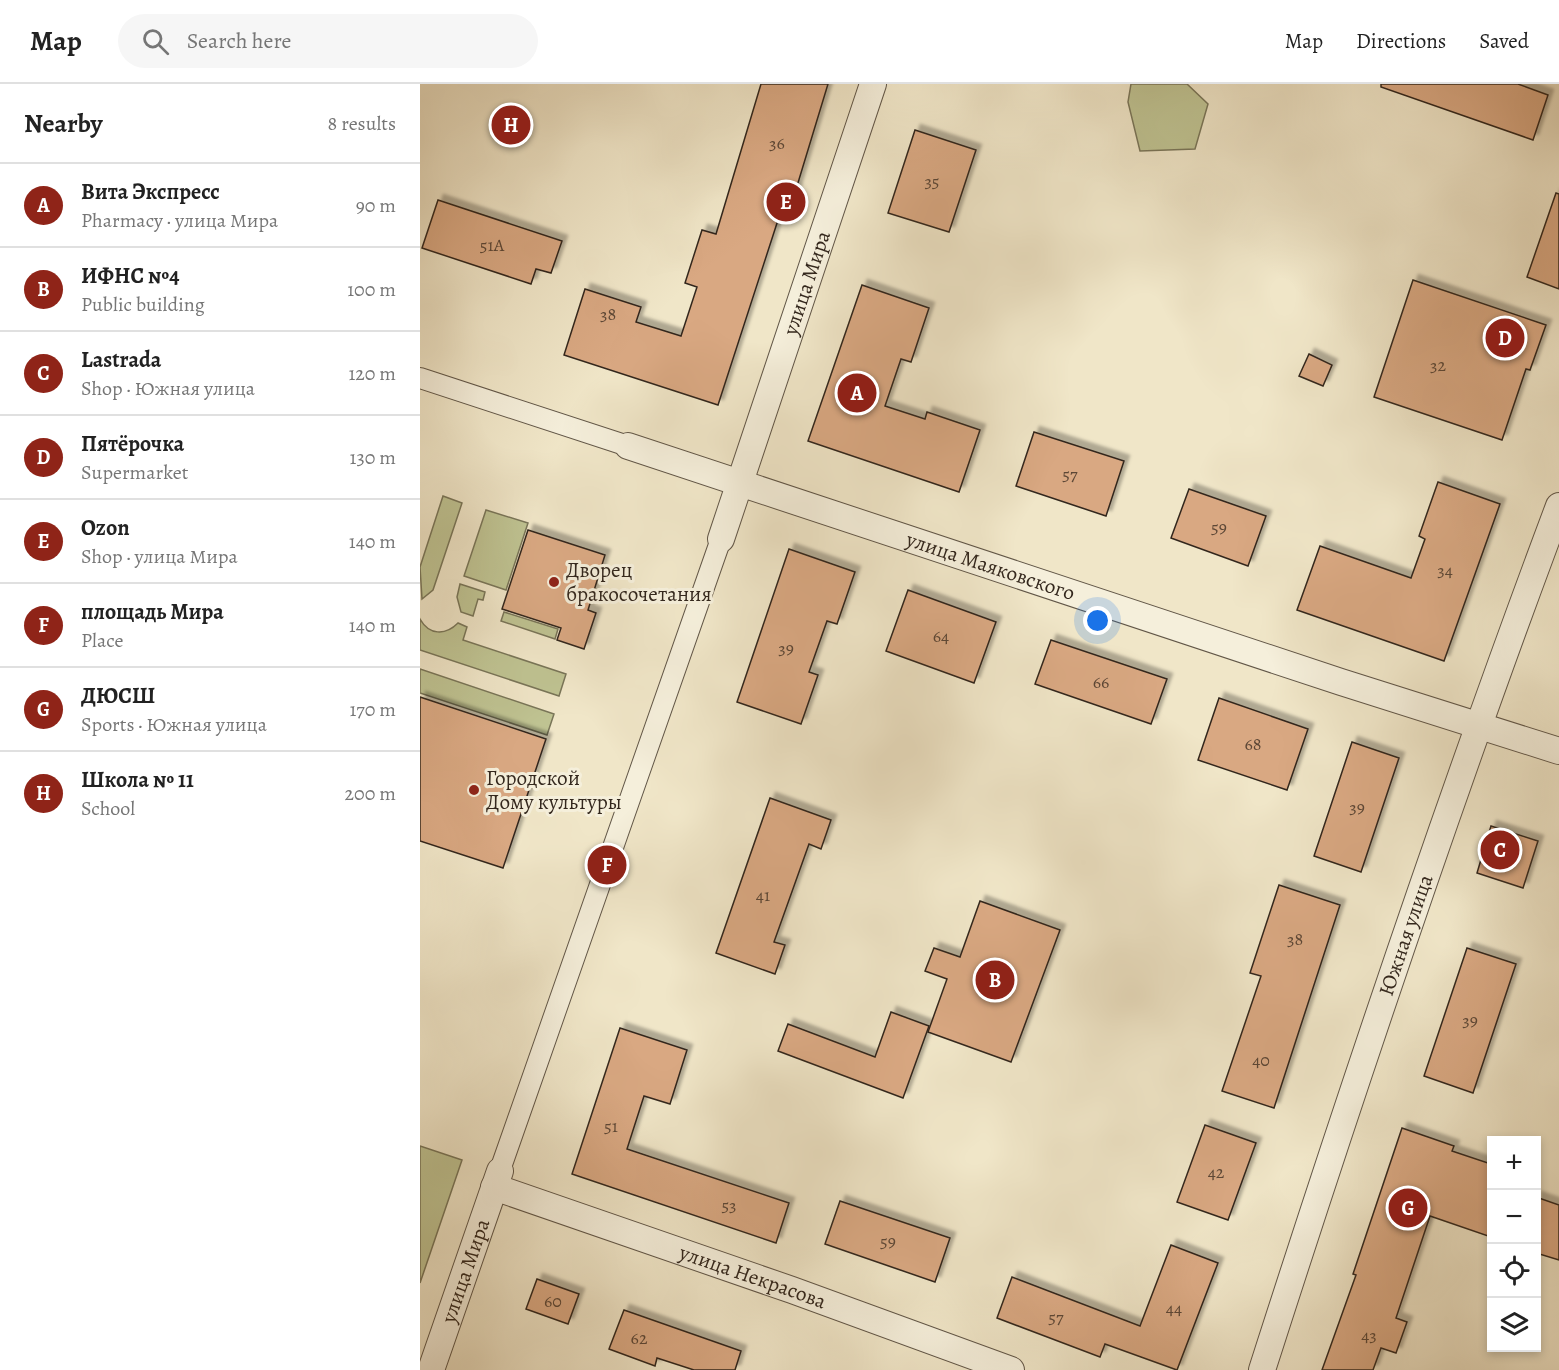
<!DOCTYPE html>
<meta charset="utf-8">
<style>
:root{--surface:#fff;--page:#f6f6f6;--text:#222;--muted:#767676;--line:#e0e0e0;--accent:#8f2418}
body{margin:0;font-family:Alegreya,serif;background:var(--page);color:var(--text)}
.controls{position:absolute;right:18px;bottom:18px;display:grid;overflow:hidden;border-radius:0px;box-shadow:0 3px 9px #0003}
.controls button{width:54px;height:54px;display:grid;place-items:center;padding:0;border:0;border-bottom:2px solid var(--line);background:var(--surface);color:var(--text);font:30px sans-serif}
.you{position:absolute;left:678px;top:537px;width:21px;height:21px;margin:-15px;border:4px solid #fff;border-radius:50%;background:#1a73e8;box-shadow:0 0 0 9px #1a73e833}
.badge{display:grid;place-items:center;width:39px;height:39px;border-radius:50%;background:var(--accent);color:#fff;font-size:20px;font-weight:700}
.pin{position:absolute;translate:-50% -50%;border:3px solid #fff;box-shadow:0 2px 6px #0006}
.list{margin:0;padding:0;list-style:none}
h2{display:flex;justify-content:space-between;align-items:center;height:78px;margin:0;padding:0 24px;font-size:26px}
h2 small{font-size:20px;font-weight:400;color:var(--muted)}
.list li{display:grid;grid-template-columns:39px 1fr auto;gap:18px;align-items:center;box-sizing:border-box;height:84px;padding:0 24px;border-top:2px solid var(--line)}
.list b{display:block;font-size:22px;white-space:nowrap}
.list p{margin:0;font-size:20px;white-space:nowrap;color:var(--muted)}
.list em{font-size:20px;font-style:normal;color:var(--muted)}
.icon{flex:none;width:33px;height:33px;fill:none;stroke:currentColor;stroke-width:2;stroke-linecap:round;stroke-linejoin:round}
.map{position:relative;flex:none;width:1139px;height:1286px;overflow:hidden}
header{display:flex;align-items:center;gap:36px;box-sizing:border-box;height:84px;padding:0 30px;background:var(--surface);border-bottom:2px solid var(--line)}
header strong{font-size:28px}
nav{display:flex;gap:33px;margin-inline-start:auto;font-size:21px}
.search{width:420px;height:54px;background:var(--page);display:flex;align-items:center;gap:15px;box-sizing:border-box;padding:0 21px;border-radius:33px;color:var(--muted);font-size:22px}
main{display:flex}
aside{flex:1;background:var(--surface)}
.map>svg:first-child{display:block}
</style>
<header>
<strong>Map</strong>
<div class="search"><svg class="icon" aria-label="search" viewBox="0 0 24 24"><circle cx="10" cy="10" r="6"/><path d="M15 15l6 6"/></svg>Search here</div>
<nav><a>Map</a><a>Directions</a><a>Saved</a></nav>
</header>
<main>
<aside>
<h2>Nearby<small>8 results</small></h2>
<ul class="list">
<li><span class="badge">A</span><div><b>Вита Экспресс</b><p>Pharmacy · улица Мира</p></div><em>90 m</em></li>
<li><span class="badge">B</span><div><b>ИФНС №4</b><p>Public building</p></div><em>100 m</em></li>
<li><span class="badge">C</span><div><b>Lastrada</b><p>Shop · Южная улица</p></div><em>120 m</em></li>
<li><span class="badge">D</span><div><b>Пятёрочка</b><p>Supermarket</p></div><em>130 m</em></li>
<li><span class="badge">E</span><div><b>Ozon</b><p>Shop · улица Мира</p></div><em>140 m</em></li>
<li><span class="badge">F</span><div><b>площадь Мира</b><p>Place</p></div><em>140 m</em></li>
<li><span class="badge">G</span><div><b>ДЮСШ</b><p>Sports · Южная улица</p></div><em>170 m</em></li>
<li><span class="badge">H</span><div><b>Школа № 11</b><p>School</p></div><em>200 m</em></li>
</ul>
</aside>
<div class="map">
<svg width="1139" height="1286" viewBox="0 0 1139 1286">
<defs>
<filter id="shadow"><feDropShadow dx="5.5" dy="-5.5" stdDeviation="1.5" flood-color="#0004"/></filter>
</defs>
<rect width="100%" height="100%" fill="#f0e6c8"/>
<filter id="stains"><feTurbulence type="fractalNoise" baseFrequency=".00333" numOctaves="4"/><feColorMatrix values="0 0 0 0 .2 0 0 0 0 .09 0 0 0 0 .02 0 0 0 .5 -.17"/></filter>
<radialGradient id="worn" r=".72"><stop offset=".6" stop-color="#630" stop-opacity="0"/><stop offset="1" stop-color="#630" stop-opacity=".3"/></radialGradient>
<!-- green -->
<g fill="#bfc392" stroke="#797558" stroke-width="1.5">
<polygon points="711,0 767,0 788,20 775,65 720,67 708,18"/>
<polygon points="23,412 42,419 13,506 2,515 0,483"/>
<polygon points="66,426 108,439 86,506 44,492"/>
<polygon points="40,500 65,508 63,516 58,515 53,532 41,528 37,513"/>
<polygon points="84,528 138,545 135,555 81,537"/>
<path d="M0,535c9,16 25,17 38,4l9,4 -4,13 103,34 -7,22 -139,-46z"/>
<polygon points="0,585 134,630 127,651 0,609"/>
<polygon points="0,1062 42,1076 0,1199"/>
</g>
<!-- building -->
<g fill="#d9a882" stroke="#33271d" stroke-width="1.5" filter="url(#shadow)">
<polygon points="341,0 408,0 367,135 359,133 298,321 144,271 165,205 221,223 216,238 261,252 277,203 265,199 282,146 296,150"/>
<polygon points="961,0 1098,0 1128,11 1113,56 961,3"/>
<polygon points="495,46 556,66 529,148 468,129"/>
<polygon points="1136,109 1139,110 1139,205 1107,193"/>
<polygon points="18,116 142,157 131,189 116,185 111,200 2,164"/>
<polygon points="993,196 1126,241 1110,286 1106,285 1082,356 954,313"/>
<polygon points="442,201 509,224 491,278 481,275 465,322 505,335 507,328 560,346 539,408 388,357"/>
<polygon points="889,270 912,281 903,302 879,292"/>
<polygon points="614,348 704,377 686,432 596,402"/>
<polygon points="1018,398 1080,420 1024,577 877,526 900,462 991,494 1005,455 999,452"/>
<polygon points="769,405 846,432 828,482 751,454"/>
<polygon points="108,446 185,471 168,526 176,529 164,565 137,556 141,544 82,525"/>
<polygon points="369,465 435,488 417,540 407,537 389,588 398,591 381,640 317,618"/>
<polygon points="488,506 576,538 554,599 466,567"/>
<polygon points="631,556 747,595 731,640 615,600"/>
<polygon points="0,613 126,655 83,784 0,757"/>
<polygon points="799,614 888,645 867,706 778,676"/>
<polygon points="932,658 979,674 941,788 894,772"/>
<polygon points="350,714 411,736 401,765 389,760 354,858 365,861 355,890 296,869"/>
<polygon points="1071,742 1118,757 1103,804 1057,789"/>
<polygon points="859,801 920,821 854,1024 802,1007 841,892 830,889"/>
<polygon points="560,817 640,846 591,978 508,948 527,895 505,887 514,864 540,873"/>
<polygon points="1047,864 1096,880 1053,1009 1004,992"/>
<polygon points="471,928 509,942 483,1014 358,967 368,940 455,973"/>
<polygon points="200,944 267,966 250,1020 224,1012 207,1065 369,1119 356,1159 152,1090"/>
<polygon points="785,1041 836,1059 808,1136 757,1118"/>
<polygon points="982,1044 1034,1062 1032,1067 1071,1080 1071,1153 1010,1132 976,1234 987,1238 976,1269 961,1264 953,1286 902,1286 936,1191 933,1190"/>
<polygon points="1116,1113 1139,1121 1139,1176 1116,1169"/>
<polygon points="420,1117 530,1154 515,1198 405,1160"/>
<polygon points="751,1161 798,1179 757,1286 685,1260 680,1273 577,1234 592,1193 720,1242"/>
<polygon points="117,1195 159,1210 148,1240 106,1225"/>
<polygon points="204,1226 321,1267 315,1286 274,1286 237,1274 235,1282 189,1265"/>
</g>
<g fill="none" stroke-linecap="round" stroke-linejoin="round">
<!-- pedestrian casing -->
<g stroke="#625748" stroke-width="22">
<g id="pedestrian">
<polyline points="0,294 208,362"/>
<polyline points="80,1086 301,455"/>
</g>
</g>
<!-- minor casing -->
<g stroke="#625748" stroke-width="28">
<g id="minor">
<path id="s1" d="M208,362l713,236 218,69"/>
<path id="s2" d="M301,455l152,-455"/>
<path id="s3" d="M74,1103l298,103 219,80"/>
<path id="s4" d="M11,1286l69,-199"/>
<path id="s5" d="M842,1286c93,-290 190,-579 297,-864"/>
</g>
</g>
<!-- pedestrian -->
<use href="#pedestrian" stroke="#f5efdb" stroke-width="20"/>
<!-- minor -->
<use href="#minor" stroke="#f5efdb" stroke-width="26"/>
</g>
<!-- markers -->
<g fill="#8f2418" stroke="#f5efdb" stroke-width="2">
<circle cx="134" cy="498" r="6"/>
<circle cx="54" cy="706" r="6"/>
</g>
<g text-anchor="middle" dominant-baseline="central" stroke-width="6" stroke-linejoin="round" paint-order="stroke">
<!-- number labels -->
<g font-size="18" fill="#5c4736">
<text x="357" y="59">36</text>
<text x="512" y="97">35</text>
<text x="72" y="161">51А</text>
<text x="188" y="230">38</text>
<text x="1018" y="281">32</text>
<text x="650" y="390">57</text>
<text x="799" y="443">59</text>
<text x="1025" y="486">34</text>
<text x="521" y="552">64</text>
<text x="366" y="564">39</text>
<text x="681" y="598">66</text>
<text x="833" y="660">68</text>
<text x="937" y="723">39</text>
<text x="343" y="811">41</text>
<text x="875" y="855">38</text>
<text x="1050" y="936">39</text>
<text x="841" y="976">40</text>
<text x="191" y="1042">51</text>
<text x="796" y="1088">42</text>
<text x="309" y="1121">53</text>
<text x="468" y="1157">59</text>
<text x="133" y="1217">60</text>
<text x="754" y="1224">44</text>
<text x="636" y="1233">57</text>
<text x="949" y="1251">43</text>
<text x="219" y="1254">62</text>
</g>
<!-- street labels -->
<g font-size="21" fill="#33271d" stroke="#f5efdb">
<text stroke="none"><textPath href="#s2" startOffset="270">улица Мира</textPath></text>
<text stroke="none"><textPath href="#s1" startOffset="382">улица Маяковского</textPath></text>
<text stroke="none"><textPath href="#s5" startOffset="458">Южная улица</textPath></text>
<text stroke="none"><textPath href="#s4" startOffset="105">улица Мира</textPath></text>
<text stroke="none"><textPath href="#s3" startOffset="274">улица Некрасова</textPath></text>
</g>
<!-- poi labels -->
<g font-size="21" fill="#33271d" stroke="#f5efdb" text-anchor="start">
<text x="146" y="486">Дворец<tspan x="146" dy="24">бракосочетания</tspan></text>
<text x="66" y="694">Городской<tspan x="66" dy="24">Дому культуры</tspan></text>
</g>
</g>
<rect width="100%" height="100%" filter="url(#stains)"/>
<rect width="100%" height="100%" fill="url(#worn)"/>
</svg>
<div class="controls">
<button>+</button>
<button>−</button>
<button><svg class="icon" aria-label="locate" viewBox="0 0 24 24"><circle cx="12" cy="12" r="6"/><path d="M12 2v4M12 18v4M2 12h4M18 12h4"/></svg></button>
<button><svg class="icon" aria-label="layers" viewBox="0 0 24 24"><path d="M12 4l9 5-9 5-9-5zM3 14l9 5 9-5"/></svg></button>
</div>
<div class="you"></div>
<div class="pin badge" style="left:437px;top:309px">A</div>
<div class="pin badge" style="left:575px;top:896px">B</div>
<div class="pin badge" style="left:1080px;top:766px">C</div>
<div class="pin badge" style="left:1085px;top:254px">D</div>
<div class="pin badge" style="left:366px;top:118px">E</div>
<div class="pin badge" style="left:187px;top:781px">F</div>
<div class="pin badge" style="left:988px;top:1124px">G</div>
<div class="pin badge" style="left:91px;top:41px">H</div>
</div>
</main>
